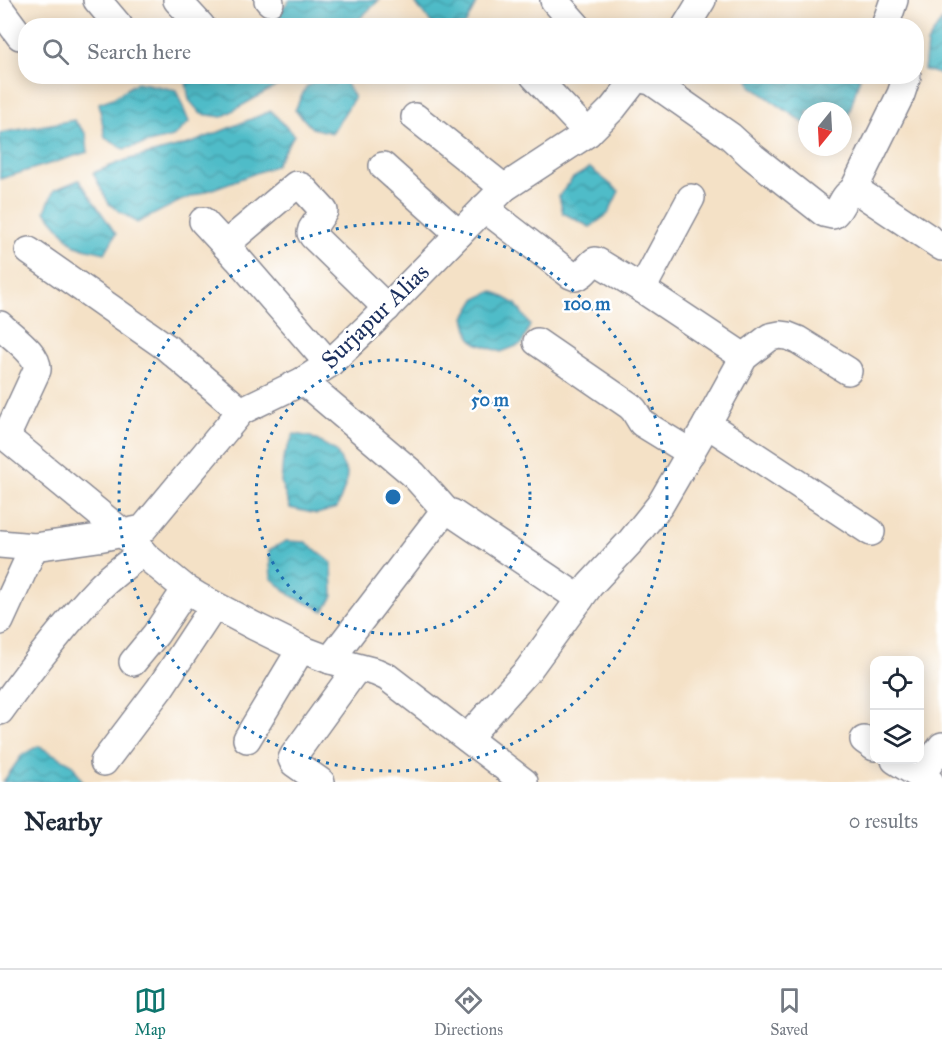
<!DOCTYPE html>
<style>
:root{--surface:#fff;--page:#f2f2f3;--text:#1f2937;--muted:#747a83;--line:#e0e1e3;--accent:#0f766e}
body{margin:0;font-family:"IM FELL Great Primer",serif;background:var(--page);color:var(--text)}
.controls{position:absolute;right:18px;bottom:18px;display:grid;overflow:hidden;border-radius:12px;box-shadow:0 3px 15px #0003}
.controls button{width:54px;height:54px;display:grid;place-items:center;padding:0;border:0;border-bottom:2px solid var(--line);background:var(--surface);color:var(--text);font:30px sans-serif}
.compass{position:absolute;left:798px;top:102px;width:54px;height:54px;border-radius:50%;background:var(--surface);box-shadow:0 3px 15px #0003;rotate:198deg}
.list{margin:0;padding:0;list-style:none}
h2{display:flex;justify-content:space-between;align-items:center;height:78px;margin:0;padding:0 24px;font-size:26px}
h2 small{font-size:20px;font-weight:400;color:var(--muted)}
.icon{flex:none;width:33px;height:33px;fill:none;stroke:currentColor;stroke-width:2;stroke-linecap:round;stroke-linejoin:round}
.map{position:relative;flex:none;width:942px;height:782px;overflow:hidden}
.search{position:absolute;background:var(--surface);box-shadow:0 3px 15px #0003;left:18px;right:18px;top:18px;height:66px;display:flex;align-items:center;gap:15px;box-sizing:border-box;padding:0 21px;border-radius:24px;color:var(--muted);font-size:22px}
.sheet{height:186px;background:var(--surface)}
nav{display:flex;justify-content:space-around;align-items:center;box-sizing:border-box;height:84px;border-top:2px solid var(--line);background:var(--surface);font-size:16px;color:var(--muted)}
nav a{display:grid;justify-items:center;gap:3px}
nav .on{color:var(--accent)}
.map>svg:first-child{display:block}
</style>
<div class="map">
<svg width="942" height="782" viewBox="0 0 942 782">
<defs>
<pattern id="water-waves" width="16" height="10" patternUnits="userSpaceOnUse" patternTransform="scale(1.5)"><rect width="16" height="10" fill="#4fbcc8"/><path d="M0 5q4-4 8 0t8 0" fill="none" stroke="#4199a6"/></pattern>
</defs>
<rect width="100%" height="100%" fill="#fff"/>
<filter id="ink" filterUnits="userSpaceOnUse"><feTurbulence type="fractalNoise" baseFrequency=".0167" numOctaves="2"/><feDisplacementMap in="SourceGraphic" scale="12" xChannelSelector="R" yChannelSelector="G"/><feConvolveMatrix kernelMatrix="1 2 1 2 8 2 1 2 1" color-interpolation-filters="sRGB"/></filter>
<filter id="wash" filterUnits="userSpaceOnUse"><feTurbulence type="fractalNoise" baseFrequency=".008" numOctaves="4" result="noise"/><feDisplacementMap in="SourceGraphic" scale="24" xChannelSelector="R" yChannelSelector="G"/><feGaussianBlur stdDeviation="1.35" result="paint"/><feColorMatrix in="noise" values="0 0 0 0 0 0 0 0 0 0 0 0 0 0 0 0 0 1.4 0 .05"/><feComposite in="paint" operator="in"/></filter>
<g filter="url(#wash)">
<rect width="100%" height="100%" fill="#f4e1c6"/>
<!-- water -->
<g fill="url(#water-waves)" stroke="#357693" stroke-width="1.5">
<polygon points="290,0 379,0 353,25 282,25 275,16"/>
<polygon points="420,0 478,0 465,25 434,26 416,4"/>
<polygon points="942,20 942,75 924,70 927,43"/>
<polygon points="192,76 283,76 283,77 280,84 222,117 201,114 189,100 186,82"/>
<polygon points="323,77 342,77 354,98 332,133 312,128 295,110 306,87"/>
<polygon points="748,77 748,76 860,77 846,123 843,124 843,111 807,111 807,125 751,86"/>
<polygon points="137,82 176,90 189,122 173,137 124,149 105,138 99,103 113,98"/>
<polygon points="271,111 294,135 275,166 180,201 137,223 109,204 93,173 126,160 192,143"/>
<polygon points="74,120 86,134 88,152 0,179 0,133"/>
<polygon points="590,168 619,191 608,214 590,227 563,213 559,196 573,178"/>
<polygon points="79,180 116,234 105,253 75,246 45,211 54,190"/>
<polygon points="493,291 516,304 530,325 522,344 501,352 476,343 470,337 465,317 476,299"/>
<polygon points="294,434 311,437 336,451 347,473 346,484 337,508 317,514 290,508 281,483 283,458"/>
<polygon points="286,541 306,542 332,563 333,596 324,611 292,596 271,578 269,550"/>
<polygon points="38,746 72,764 83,782 3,782 22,755"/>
</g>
</g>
<g filter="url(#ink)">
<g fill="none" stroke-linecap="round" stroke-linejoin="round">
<!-- minor casing -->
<g stroke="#888892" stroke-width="30">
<g id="minor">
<polyline points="97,0 119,26"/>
<polyline points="177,0 201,26"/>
<polyline points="268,0 270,2"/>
<polyline points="554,0 577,26"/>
<polyline points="0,9 20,36"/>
<polyline points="686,26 702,0"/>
<polyline points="885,26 894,0"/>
<polyline points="534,76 588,133"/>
<path d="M635,78l16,3 79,55 23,21 71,56 9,2c10,-7 10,-25 25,-24l84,56"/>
<polyline points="415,117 504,188"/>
<polyline points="383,166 459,234"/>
<polyline points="853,191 901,94 907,76"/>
<path d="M484,208l87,67 5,2c8,-2 12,-11 19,-16l3,1 44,27 102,68"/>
<polyline points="203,221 238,259 329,364"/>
<polyline points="225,245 296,185 302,187 324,211 312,229 311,233 313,236 387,308"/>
<polyline points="29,251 166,347 241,411"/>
<polyline points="642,289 691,198"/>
<path d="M0,325c11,11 39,29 37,45l-31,67 117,96 25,25 38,31 13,8 55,29 47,23 29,11 46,12 11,5 137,105"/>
<polyline points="537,342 630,406 634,410 642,423 691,453"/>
<polyline points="303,381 413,474 447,512"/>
<polyline points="707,424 871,532"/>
<polyline points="0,544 34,547 98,538 143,529 241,411 303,381 329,364 369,326 504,188 588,133 613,108 634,81 634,76"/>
<polyline points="0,621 34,547"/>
<polyline points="330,660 442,514 447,512 452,513 580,599"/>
<polyline points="133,662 156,634 186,589"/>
<path d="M0,711c31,-43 63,-85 99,-123 13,-13 29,-24 43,-36"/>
<polyline points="467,738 528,670 590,585 631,541 660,505 707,424 744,357 770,337 780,335 788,336 798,340 848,371"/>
<polyline points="247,739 301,649"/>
<polyline points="864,740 874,747"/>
<polyline points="895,760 930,782"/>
<polyline points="104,762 160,688 214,606"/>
<polyline points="920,776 942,746"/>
<polyline points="321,782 294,763 292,759 294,755 357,668"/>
</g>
</g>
<!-- minor -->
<use href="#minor" stroke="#fff" stroke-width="27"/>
</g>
</g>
<!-- distance rings -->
<g fill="none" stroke="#1f6fb2" stroke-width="3" stroke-dasharray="3 6">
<circle cx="393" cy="497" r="137"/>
<circle cx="393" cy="497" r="274"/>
</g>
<g text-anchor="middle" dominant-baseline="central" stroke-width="5" stroke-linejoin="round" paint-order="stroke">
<!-- street labels -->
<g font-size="24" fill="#1b2f5e" stroke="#fff">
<text transform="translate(375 316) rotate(-44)">Surjapur Alias</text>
</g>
</g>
<circle cx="393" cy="497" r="9" fill="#1f6fb2" stroke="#fff" stroke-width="3"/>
<g font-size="18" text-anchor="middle" font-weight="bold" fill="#1f6fb2" stroke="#fff" stroke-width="5" stroke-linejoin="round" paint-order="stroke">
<text x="587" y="310">100 m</text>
<text x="490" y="406">50 m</text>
</g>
</svg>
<div class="controls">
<button><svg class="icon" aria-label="locate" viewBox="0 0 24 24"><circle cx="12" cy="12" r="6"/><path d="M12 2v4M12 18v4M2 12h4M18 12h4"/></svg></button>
<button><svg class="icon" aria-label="layers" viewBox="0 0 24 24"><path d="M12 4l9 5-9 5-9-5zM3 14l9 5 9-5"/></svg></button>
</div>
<svg class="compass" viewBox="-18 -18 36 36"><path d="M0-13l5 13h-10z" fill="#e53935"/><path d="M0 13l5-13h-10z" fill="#747a83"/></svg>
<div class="search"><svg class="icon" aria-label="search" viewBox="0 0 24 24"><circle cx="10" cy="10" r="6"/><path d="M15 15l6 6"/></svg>Search here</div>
</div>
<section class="sheet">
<h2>Nearby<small>0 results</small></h2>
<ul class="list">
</ul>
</section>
<nav>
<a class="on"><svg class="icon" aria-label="map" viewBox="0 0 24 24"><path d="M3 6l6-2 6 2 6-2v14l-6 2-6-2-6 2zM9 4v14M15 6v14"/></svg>Map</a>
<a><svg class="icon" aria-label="directions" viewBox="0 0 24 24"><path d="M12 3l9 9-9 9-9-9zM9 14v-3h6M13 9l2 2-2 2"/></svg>Directions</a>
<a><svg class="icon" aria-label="saved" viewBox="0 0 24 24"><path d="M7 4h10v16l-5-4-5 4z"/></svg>Saved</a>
</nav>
